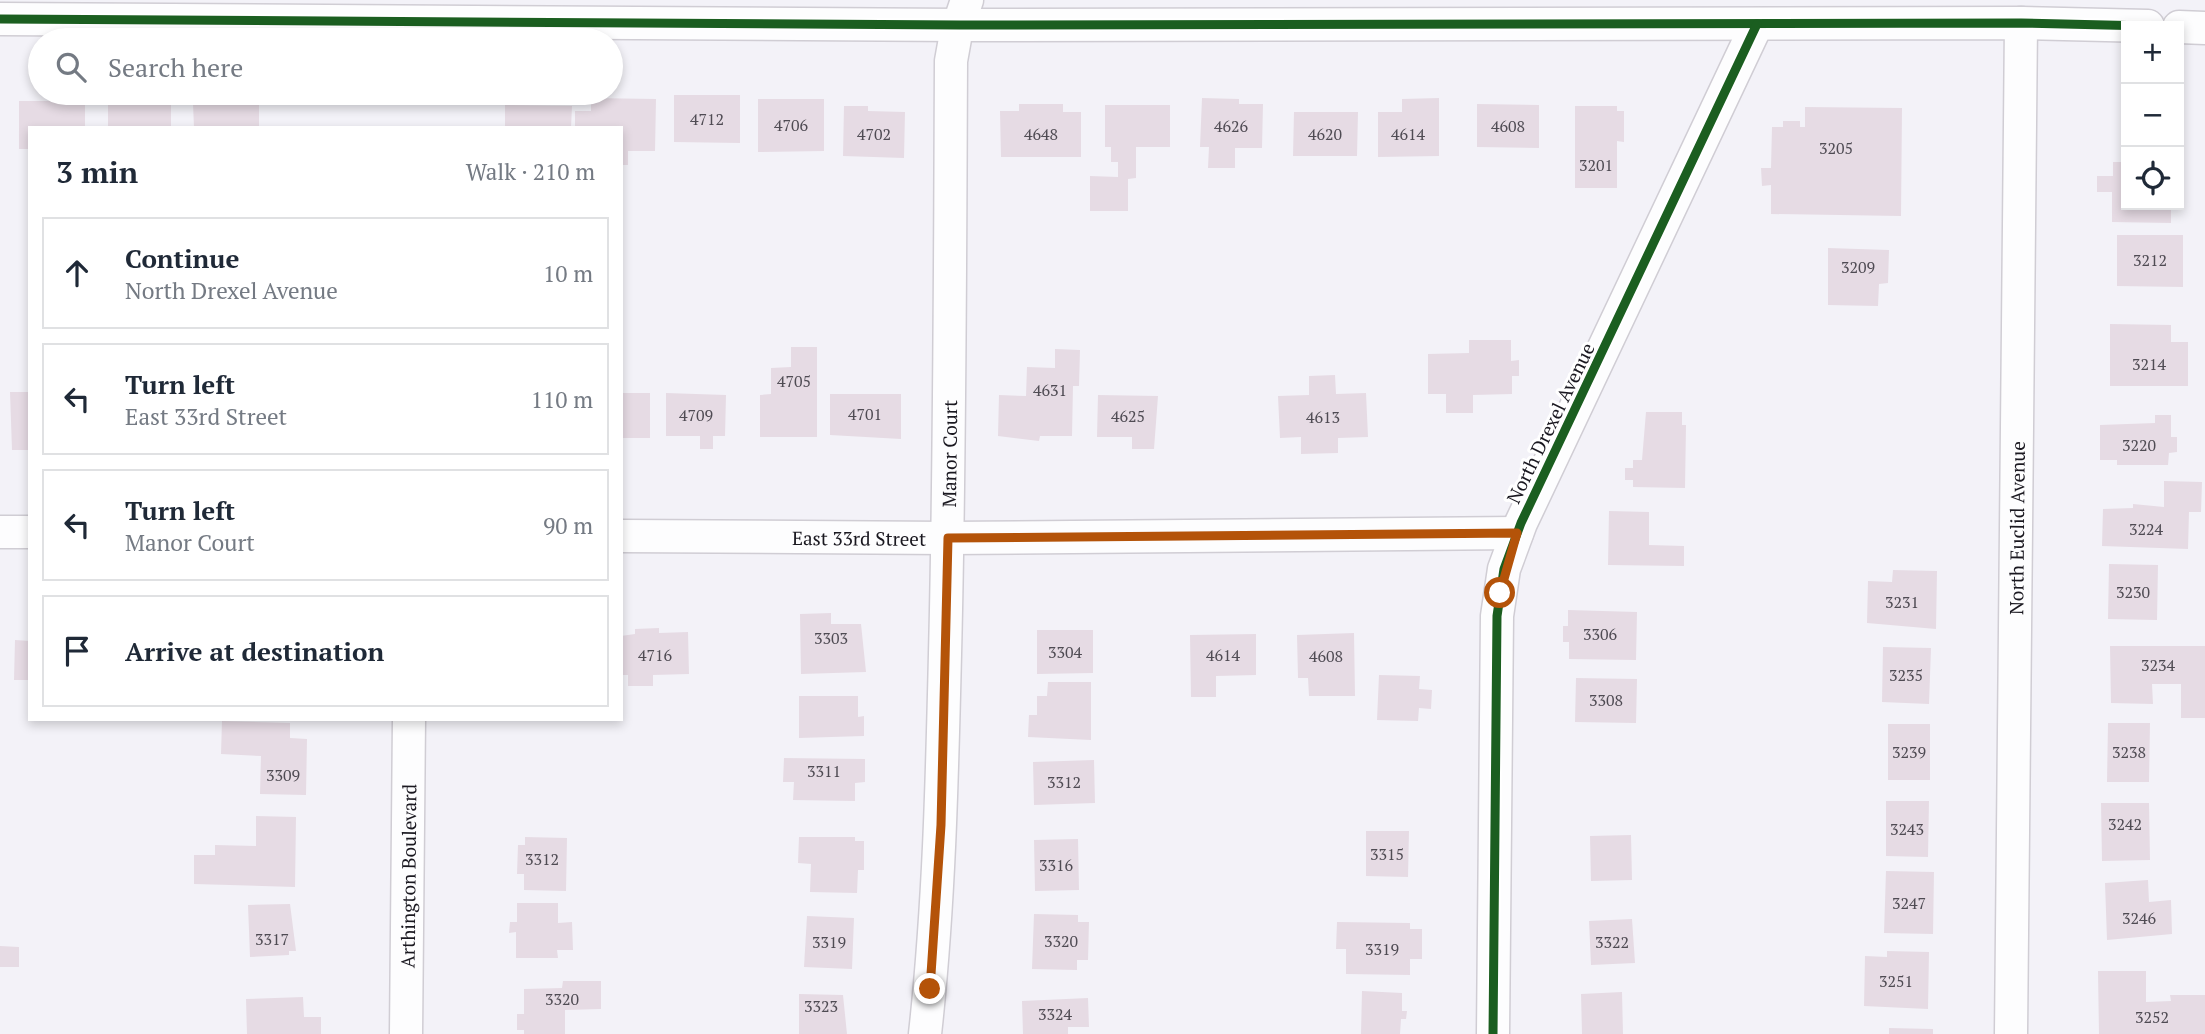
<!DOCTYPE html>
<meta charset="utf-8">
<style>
:root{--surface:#fff;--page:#f2f2f3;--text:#1f2937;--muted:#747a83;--line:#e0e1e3}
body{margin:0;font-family:"PT Serif",serif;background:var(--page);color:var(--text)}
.controls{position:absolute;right:21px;top:21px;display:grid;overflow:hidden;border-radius:0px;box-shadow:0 4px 10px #0003}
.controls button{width:63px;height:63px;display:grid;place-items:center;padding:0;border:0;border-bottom:2px solid var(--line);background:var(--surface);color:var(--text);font:35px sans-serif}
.stop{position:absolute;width:21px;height:21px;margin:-16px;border:5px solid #b45309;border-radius:50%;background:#fff}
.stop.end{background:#b45309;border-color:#fff;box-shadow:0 2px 7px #0008}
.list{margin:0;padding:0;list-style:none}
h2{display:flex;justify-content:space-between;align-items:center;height:91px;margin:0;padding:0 28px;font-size:30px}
h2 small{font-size:23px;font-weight:400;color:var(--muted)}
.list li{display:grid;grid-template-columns:46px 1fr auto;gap:21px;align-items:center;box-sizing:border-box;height:112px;margin:0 14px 14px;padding:0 14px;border:2px solid var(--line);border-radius:0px}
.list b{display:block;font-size:26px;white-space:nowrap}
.list p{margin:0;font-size:23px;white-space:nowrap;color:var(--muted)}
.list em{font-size:23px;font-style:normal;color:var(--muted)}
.icon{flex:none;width:38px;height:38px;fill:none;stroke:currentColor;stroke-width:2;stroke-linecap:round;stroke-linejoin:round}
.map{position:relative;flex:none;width:2205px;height:1034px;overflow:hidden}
.search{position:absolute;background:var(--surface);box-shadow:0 4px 10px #0003;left:28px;top:28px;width:595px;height:77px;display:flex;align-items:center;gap:18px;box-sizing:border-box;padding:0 24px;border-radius:38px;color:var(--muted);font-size:26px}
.panel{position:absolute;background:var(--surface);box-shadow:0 4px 10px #0003;left:28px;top:126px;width:595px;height:595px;border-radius:0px}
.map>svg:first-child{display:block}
</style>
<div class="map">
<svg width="2205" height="1034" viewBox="0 0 2205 1034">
<rect width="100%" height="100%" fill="#f3f2f8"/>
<!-- building -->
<g fill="#e6dbe4">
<rect x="108" y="93" width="63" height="35"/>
<polygon points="674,95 740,95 740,143 674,142"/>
<polygon points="591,98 656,99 655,151 628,151 628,165 621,165 621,128 575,128 575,111 591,111"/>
<polygon points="1202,98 1239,99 1239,104 1263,104 1262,148 1235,148 1235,168 1208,168 1209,147 1200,147"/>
<polygon points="1439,98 1439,156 1378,157 1378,112 1402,112 1402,99"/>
<polygon points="758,99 824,99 824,151 758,152"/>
<polygon points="19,101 85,101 85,128 30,128 30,149 19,149"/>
<polygon points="193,103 259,103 259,128 194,128"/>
<polygon points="1019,104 1063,104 1063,112 1081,112 1081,157 1001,157 1000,111 1019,111"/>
<polygon points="1477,104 1539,105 1539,148 1477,147"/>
<polygon points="505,105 572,106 571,128 505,128"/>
<polygon points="1105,105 1170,105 1170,147 1136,147 1136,178 1128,179 1128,211 1090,211 1090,176 1118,177 1118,162 1111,162 1111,147 1105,147"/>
<polygon points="844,106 868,106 868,111 905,112 904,158 843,156"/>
<polygon points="1575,106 1617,106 1617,111 1624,111 1624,142 1617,141 1617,188 1575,188"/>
<polygon points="1805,107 1902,108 1901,216 1771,214 1771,185 1762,186 1761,168 1771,168 1772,127 1783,127 1783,121 1800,121 1800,127 1805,127"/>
<polygon points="1294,112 1358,112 1357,156 1293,156"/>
<polygon points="2113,162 2126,162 2126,205 2171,205 2171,223 2112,222 2112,192 2097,192 2097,176 2113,176"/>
<polygon points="2117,235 2183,235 2183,287 2117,286"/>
<polygon points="1828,248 1889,250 1888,283 1879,284 1878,306 1828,305"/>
<polygon points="2110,324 2171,325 2171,342 2188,342 2188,386 2110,386"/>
<polygon points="1469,340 1511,340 1511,361 1519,360 1519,376 1512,376 1512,394 1473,395 1473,413 1446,413 1446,394 1428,394 1428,354 1469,353"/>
<polygon points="791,347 817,347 817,437 760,437 760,395 771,394 771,368 791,367"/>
<polygon points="1055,349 1080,350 1079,386 1073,386 1072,436 1040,436 1039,441 998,436 999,395 1026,396 1027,367 1055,368"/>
<polygon points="1335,375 1336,394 1366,393 1368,437 1338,438 1338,453 1301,454 1301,437 1280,438 1278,396 1309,395 1309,376"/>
<polygon points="10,392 30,392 30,450 12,450"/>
<rect x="621" y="393" width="29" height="45"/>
<polygon points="666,393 726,395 725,436 713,436 713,449 700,449 700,436 666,436"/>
<polygon points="830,394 901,394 901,439 830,435"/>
<polygon points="1098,395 1158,396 1154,449 1132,449 1132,437 1097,437"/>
<polygon points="1646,412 1682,412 1682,425 1686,425 1685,488 1633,487 1633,480 1625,480 1625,468 1633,468 1633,460 1642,460"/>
<polygon points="2155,415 2171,415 2171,437 2177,437 2177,452 2169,453 2168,465 2117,465 2117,460 2100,460 2100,425 2155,423"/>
<polygon points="2164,481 2202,482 2201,512 2189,512 2188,549 2102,546 2103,509 2133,508 2133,504 2164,507"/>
<polygon points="1609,511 1649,512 1649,545 1684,546 1684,566 1608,565"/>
<polygon points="2109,564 2158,565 2157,620 2108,619"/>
<polygon points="1893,570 1937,571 1936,629 1867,623 1868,581 1892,582"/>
<polygon points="1568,610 1637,612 1636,660 1569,659 1569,642 1563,642 1563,626 1568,626"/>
<polygon points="831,613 831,624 861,624 866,672 801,674 800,614"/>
<polygon points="659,628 659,633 688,632 689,674 653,675 653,686 628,686 628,675 621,675 621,636 635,634 635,629"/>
<polygon points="1037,630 1093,630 1093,673 1037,674"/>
<polygon points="1354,633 1355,696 1309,696 1308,678 1298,678 1297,635"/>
<polygon points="1256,634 1256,675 1216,676 1216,697 1191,697 1190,635"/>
<polygon points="15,640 30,641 30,680 14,680"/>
<polygon points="2110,646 2205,646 2205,718 2181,718 2181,684 2152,684 2153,704 2111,703"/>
<polygon points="1883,647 1931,648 1929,704 1882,702"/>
<polygon points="1379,675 1420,676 1419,689 1432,690 1431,709 1419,708 1418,721 1377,720"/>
<polygon points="1576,678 1637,679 1636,723 1575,722"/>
<polygon points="1048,682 1091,682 1091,740 1028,737 1029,715 1037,715 1037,696 1047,696"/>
<polygon points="799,696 858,696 858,717 864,716 864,736 799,738"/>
<polygon points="222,721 290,723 290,738 307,739 306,795 260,794 261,756 221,754"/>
<polygon points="2108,723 2150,723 2149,782 2107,782"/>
<rect x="1888" y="724" width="42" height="56"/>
<polygon points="784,758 865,759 865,782 855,783 855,801 793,800 794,782 783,782"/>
<polygon points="1094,760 1095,803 1034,805 1033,762"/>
<polygon points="1886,801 1929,801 1928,857 1886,856"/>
<polygon points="2101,803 2149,803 2150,860 2102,861"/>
<polygon points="256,816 296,817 295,887 194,884 194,855 215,855 215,845 256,846"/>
<polygon points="1366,831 1409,831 1408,877 1366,876"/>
<polygon points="1631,835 1632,880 1591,881 1590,836"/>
<polygon points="525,837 567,838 566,891 524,890 524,874 517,874 518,845 525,845"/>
<polygon points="799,837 855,837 855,841 864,841 864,870 858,870 857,893 810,892 811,864 798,863"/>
<polygon points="1078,839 1079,890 1035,891 1034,840"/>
<polygon points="1886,871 1934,872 1933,934 1884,933"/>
<polygon points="2148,880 2149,902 2171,900 2172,934 2107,940 2105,883"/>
<polygon points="517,903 558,903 558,923 572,922 573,950 557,950 558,958 516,958 516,932 509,933 510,922 517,922"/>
<polygon points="290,904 296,951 289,951 289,955 250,957 248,905"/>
<polygon points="1034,914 1078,915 1078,922 1089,922 1088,960 1077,960 1077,970 1032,969"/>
<polygon points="807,916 854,918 852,969 804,967"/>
<polygon points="1632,919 1635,963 1591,965 1589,921"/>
<polygon points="1337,922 1410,923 1410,929 1422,929 1422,959 1410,959 1410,975 1346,974 1346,949 1336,949"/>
<polygon points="0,946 19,947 19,967 0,967"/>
<polygon points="1887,951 1929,952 1928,1009 1864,1006 1865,956 1887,957"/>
<polygon points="2098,971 2146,971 2146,1002 2171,1001 2170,995 2205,995 2205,1034 2099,1034"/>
<polygon points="563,981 601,981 601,1009 565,1010 565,1034 524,1034 524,1030 517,1030 517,1014 524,1014 524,989 562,988"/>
<polygon points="1362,991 1402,993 1402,1011 1407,1011 1406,1019 1401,1019 1400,1034 1361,1034"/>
<polygon points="1622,992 1623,1034 1582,1034 1581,994"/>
<polygon points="799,994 843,995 847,1034 799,1034"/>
<polygon points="303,997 304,1017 321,1017 321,1034 247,1034 246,999"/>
<polygon points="1088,998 1089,1027 1068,1027 1068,1034 1023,1034 1022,1001"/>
<polygon points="1889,1028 1933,1029 1933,1034 1889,1034"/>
</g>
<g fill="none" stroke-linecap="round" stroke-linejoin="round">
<!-- minor casing -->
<g stroke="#d0cdd4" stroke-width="35">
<g id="minor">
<polyline points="0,19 960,25 2021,23 2148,26"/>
<polyline points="2179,27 2205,28"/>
<polyline points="0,532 30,532"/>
<path id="s1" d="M621,536l327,2 569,-5"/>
<path id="s2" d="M406,1034l3,-315"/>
<path id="s3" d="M925,1034c14,-127 17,-253 20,-380 5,-198 5,-395 6,-593l5,-28 11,-33"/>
<polyline points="1493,1034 1497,616 1504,569 1521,523 1757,24"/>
<path id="s4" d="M2011,1034l10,-1011"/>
</g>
</g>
<!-- minor -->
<use href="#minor" stroke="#fdfdfe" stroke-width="32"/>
<!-- cycleway casing -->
<g stroke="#fff" stroke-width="13">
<g id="cycleway">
<polyline points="0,19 960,25 2021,23 2148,26"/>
<polyline points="1493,1034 1497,616 1504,569 1521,523 1757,24"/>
</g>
</g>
<!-- cycleway -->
<use href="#cycleway" stroke="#1b5e20" stroke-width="9"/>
</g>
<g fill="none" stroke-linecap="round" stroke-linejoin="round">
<!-- route -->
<polyline stroke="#b45309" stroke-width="9" points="930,989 941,825 948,538 1517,533 1500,593"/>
</g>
<g text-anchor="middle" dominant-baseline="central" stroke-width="6" stroke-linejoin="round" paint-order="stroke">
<!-- number labels -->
<g font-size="16" fill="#4f4b53">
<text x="707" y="119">4712</text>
<text x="791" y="125">4706</text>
<text x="1231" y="126">4626</text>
<text x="1508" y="126">4608</text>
<text x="874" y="134">4702</text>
<text x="1041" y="134">4648</text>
<text x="1325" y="134">4620</text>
<text x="1408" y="134">4614</text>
<text x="1836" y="148">3205</text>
<text x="1596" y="165">3201</text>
<text x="2150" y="260">3212</text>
<text x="1858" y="267">3209</text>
<text x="2149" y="364">3214</text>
<text x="794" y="381">4705</text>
<text x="1050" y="390">4631</text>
<text x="865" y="414">4701</text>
<text x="696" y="415">4709</text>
<text x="1128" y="416">4625</text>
<text x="1323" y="417">4613</text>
<text x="2139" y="445">3220</text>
<text x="2146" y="529">3224</text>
<text x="2133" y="592">3230</text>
<text x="1902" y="602">3231</text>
<text x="1600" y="634">3306</text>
<text x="831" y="638">3303</text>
<text x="1065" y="652">3304</text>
<text x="655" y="655">4716</text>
<text x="1223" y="655">4614</text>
<text x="1326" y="656">4608</text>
<text x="2158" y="665">3234</text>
<text x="1906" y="675">3235</text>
<text x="1606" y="700">3308</text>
<text x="1909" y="752">3239</text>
<text x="2129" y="752">3238</text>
<text x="824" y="771">3311</text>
<text x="283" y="775">3309</text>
<text x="1064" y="782">3312</text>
<text x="2125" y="824">3242</text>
<text x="1907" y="829">3243</text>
<text x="1387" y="854">3315</text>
<text x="542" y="859">3312</text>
<text x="1056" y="865">3316</text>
<text x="1909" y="903">3247</text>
<text x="2139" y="918">3246</text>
<text x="272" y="939">3317</text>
<text x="1061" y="941">3320</text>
<text x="829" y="942">3319</text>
<text x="1612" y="942">3322</text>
<text x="1382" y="949">3319</text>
<text x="1896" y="981">3251</text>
<text x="562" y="999">3320</text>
<text x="821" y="1006">3323</text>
<text x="1055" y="1014">3324</text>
<text x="2152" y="1017">3252</text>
</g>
<!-- street labels -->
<g font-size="19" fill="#1a1820" stroke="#fff">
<text transform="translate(1550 423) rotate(-64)">North Drexel Avenue</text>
<text stroke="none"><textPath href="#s3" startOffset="581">Manor Court</textPath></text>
<text stroke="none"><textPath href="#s4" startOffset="506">North Euclid Avenue</textPath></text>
<text stroke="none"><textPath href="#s1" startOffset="238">East 33rd Street</textPath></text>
<text stroke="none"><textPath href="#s2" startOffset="158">Arthington Boulevard</textPath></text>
</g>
</g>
</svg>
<div class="controls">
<button>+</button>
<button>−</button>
<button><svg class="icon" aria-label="locate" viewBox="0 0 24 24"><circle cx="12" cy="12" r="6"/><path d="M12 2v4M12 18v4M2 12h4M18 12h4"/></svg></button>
</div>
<div class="stop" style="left:1500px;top:593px"></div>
<div class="stop end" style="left:930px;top:989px"></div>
<div class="search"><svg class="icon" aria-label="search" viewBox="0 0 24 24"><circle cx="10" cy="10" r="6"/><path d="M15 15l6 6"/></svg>Search here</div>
<section class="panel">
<h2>3 min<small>Walk · 210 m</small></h2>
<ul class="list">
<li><svg class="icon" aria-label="ahead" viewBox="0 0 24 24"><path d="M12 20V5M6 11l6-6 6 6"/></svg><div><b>Continue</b><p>North Drexel Avenue</p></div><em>10 m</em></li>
<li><svg class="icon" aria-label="left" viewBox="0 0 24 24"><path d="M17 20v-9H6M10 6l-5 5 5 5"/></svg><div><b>Turn left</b><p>East 33rd Street</p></div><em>110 m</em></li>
<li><svg class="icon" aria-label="left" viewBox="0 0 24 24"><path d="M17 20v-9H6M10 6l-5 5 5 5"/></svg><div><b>Turn left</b><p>Manor Court</p></div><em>90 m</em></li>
<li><svg class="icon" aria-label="arrive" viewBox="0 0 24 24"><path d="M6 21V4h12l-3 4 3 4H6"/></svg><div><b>Arrive at destination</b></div></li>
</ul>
</section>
</div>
